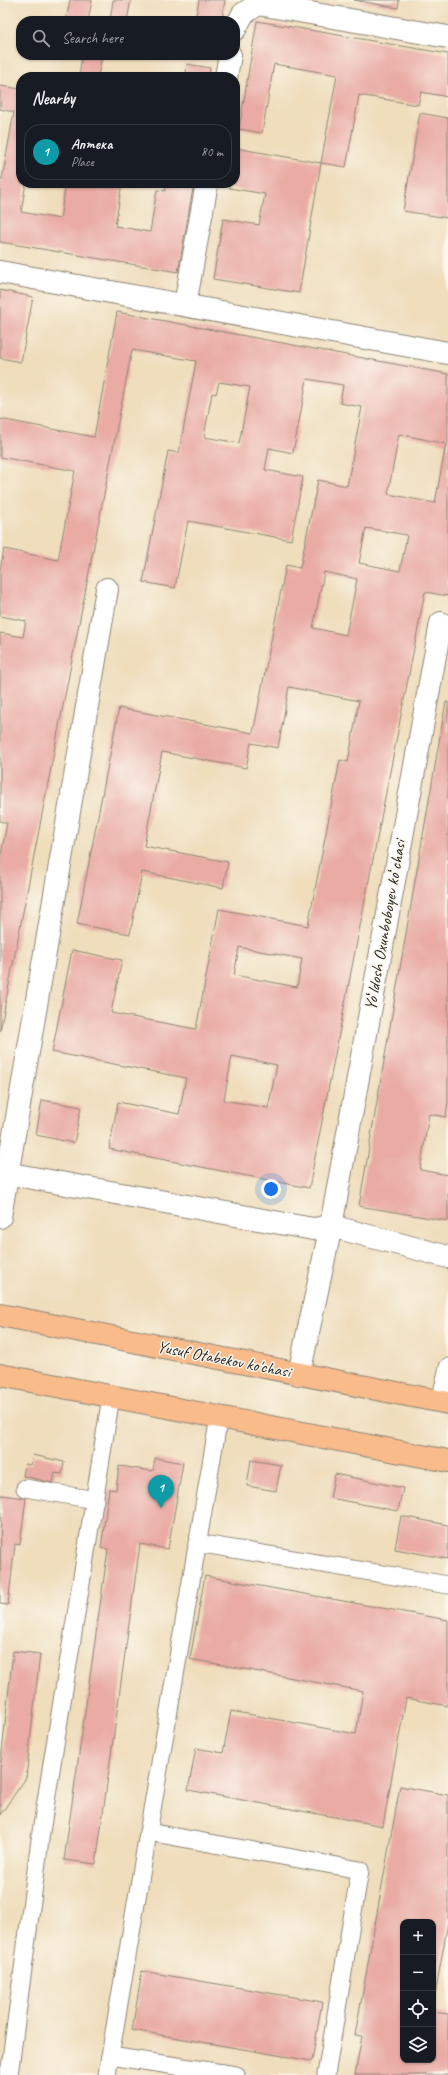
<!DOCTYPE html>
<meta charset="utf-8">
<style>
:root{--surface:#171b24;--page:#20242c;--text:#f1f3f6;--muted:#9ea1a6;--line:#363941;--accent:#0f766e}
body{margin:0;font-family:Caveat,sans-serif;background:var(--page);color:var(--text)}
.controls{position:absolute;right:12px;bottom:12px;display:grid;overflow:hidden;border-radius:8px;box-shadow:0 1px 3px #0004}
.controls button{width:36px;height:36px;display:grid;place-items:center;padding:0;border:0;border-bottom:1px solid var(--line);background:var(--surface);color:var(--text);font:20px sans-serif}
.you{position:absolute;left:271px;top:1189px;width:14px;height:14px;margin:-10px;border:3px solid #fff;border-radius:50%;background:#1a73e8;box-shadow:0 0 0 6px #1a73e833}
.badge{display:grid;place-items:center;width:26px;height:26px;border-radius:50%;background:var(--accent);color:#fff;font-size:13px;font-weight:700}
.pin{position:absolute;translate:-50% -33px;filter:drop-shadow(0 1px 2px #0008)}
.pin::after{content:'';position:absolute;top:21px;width:14px;height:12px;background:inherit;clip-path:polygon(0 0,100% 0,50% 100%)}
.list{margin:0;padding:0;list-style:none}
h2{display:flex;justify-content:space-between;align-items:center;height:52px;margin:0;padding:0 16px;font-size:17px}
h2 small{font-size:13px;font-weight:400;color:var(--muted)}
.list li{display:grid;grid-template-columns:26px 1fr auto;gap:12px;align-items:center;box-sizing:border-box;height:56px;margin:0 8px 8px;padding:0 8px;border:1px solid var(--line);border-radius:16px}
.list b{display:block;font-size:15px;white-space:nowrap}
.list p{margin:0;font-size:13px;white-space:nowrap;color:var(--muted)}
.list em{font-size:13px;font-style:normal;color:var(--muted)}
.icon{flex:none;width:22px;height:22px;fill:none;stroke:currentColor;stroke-width:2;stroke-linecap:round;stroke-linejoin:round}
.map{position:relative;flex:none;width:448px;height:2075px;overflow:hidden}
.search{position:absolute;background:var(--surface);box-shadow:0 1px 3px #0004;left:16px;top:16px;width:224px;height:44px;display:flex;align-items:center;gap:10px;box-sizing:border-box;padding:0 14px;border-radius:16px;color:var(--muted);font-size:15px}
.panel{position:absolute;background:var(--surface);box-shadow:0 1px 3px #0004;left:16px;top:72px;width:224px;height:116px;border-radius:16px}
.map>svg:first-child{display:block}
</style>
<div class="map">
<svg width="448" height="2075" viewBox="0 0 448 2075">
<rect width="100%" height="100%" fill="#fbf7ec"/>
<filter id="ink" filterUnits="userSpaceOnUse"><feTurbulence type="fractalNoise" baseFrequency=".025" numOctaves="2"/><feDisplacementMap in="SourceGraphic" scale="8" xChannelSelector="R" yChannelSelector="G"/><feConvolveMatrix kernelMatrix="1 2 1 2 8 2 1 2 1" color-interpolation-filters="sRGB"/></filter>
<filter id="wash" filterUnits="userSpaceOnUse"><feTurbulence type="fractalNoise" baseFrequency=".012" numOctaves="4" result="noise"/><feDisplacementMap in="SourceGraphic" scale="16" xChannelSelector="R" yChannelSelector="G"/><feGaussianBlur stdDeviation="0.9" result="paint"/><feColorMatrix in="noise" values="0 0 0 0 0 0 0 0 0 0 0 0 0 0 0 0 0 1.4 0 .05"/><feComposite in="paint" operator="in"/></filter>
<g filter="url(#wash)">
<rect width="100%" height="100%" fill="#efddbc"/>
<g id="blocks">
<!-- building -->
<g fill="#e9aba4" fill-rule="evenodd">
<polygon points="70,0 92,0 88,21 66,21"/>
<polygon points="113,0 131,0 127,21 110,21"/>
<polygon points="199,0 225,0 222,21 195,21"/>
<polygon points="354,0 399,0 398,8"/>
<polygon points="257,21 448,54 448,97 421,92 418,105 359,95 346,167 321,163 337,75 274,64 262,133 239,129"/>
<polygon points="82,55 102,55 98,77 79,77"/>
<polygon points="187,64 210,68 209,77 186,77"/>
<polygon points="0,86 21,89 21,183 26,183 21,212 60,219 66,183 122,183 115,226 150,232 157,190 165,191 167,183 194,183 178,272 0,242 0,179 2,179 14,112 0,109"/>
<polygon points="420,113 448,118 448,218 403,211"/>
<polygon points="235,148 321,163 299,293 213,279 223,219 259,225 265,194 229,188 230,183 235,183"/>
<polygon points="0,290 33,297 21,362 0,358"/>
<path d="M117,312l331,62v222l-23,-4 -116,596 -200,-39 9,-47 61,12 7,-36 -134,-26 20,-102 50,10 -11,53 85,16 23,-120 89,17 32,-166 8,2 11,-61 -70,-14 -11,61 -27,-5 -5,25 -84,-16 -18,94 84,16 -5,26 -81,-16 -12,62 -53,-10 42,-216 134,25 33,-168 14,3 18,-88 29,6 15,-79 -22,-4 3,-18 -36,-6 -14,74 -24,-5 -4,22 38,7 -12,63 -103,-19 -13,67 -32,-6 25,-131 11,2 17,-92 -64,-11 -132,681v-171l7,-37 -7,-2v-188l23,4 3,-16 -26,-5v-47l4,-20 54,11 17,-89 -75,-14v-38l94,18zM219,382l31,5 -11,56 -35,-6 8,-44 4,1zM399,434l47,10 -11,59 -47,-9zM366,528l41,7 -7,36 -41,-8zM324,572l33,7 -11,56 -33,-7zM239,947l63,12 -5,28 -63,-12zM232,1056l45,9 -9,43 -44,-8z"/>
<polygon points="446,702 448,702 448,1102 446,1117 429,1114 420,1170 448,1175 448,1221 359,1206"/>
<polygon points="42,1100 81,1107 74,1143 36,1135"/>
<polygon points="33,1455 64,1462 62,1474 55,1473 53,1483 23,1476 25,1464 31,1465"/>
<polygon points="155,1458 183,1463 168,1549 140,1544 96,1864 64,1860 108,1549 101,1548 109,1489 116,1490 119,1466 153,1471"/>
<polygon points="251,1460 281,1465 276,1491 247,1486"/>
<polygon points="335,1474 403,1488 398,1511 330,1498"/>
<polygon points="1,1495 26,1498 20,1545 15,1544 8,1605 0,1604"/>
<polygon points="401,1516 448,1525 448,1559 395,1549"/>
<polygon points="205,1576 448,1620 448,1706 406,1698 383,1826 188,1790 196,1748 223,1753 231,1711 356,1734 363,1691 190,1659"/>
<polygon points="13,1651 40,1654 26,1778 0,1815 0,1770"/>
<polygon points="400,1786 448,1795 448,1922 434,2000 433,1922 403,1922 403,2060 433,2060 433,2012 448,2014 448,2075 355,2075 362,2036 355,2035"/>
<polygon points="142,1971 322,2002 312,2061 132,2030"/>
</g>
</g>
</g>
<g filter="url(#ink)">
<use href="#blocks" fill-opacity="0" stroke="#8d8474" stroke-width="1"/>
<g fill="none" stroke-linecap="round" stroke-linejoin="round">
<!-- lane casing -->
<g stroke="#8d8474" stroke-width="19">
<g id="lane">
<polyline points="440,1402 448,1367"/>
<polyline points="219,1417 110,2056 236,2075"/>
<polyline points="25,1488 95,1500"/>
<polyline points="197,1543 448,1585"/>
<polyline points="148,1832 360,1870 326,2075"/>
<polyline points="9,2075 41,1832 111,1397"/>
<polyline points="107,2075 110,2056"/>
</g>
</g>
<!-- street casing -->
<g stroke="#8d8474" stroke-width="24">
<g id="street">
<polyline points="235,29 243,14 258,4 448,37"/>
<polyline points="226,77 230,55"/>
<polyline points="0,272 448,353"/>
<polyline points="185,305 207,183"/>
<polyline points="0,1172 313,1229 331,1226 448,1257"/>
<polyline points="0,1217 107,589"/>
<polyline points="299,1374 331,1226 441,623"/>
</g>
</g>
<!-- primary casing -->
<g stroke="#8d8474" stroke-width="24">
<g id="primary">
<polyline points="0,1315 448,1403"/>
<polyline points="0,1375 448,1461"/>
</g>
</g>
<!-- lane -->
<use href="#lane" stroke="#fff" stroke-width="17"/>
<!-- street -->
<use href="#street" stroke="#fff" stroke-width="22"/>
<!-- primary -->
<use href="#primary" stroke="#fabb8b" stroke-width="22"/>
</g>
</g>
<g text-anchor="middle" dominant-baseline="central" stroke-width="3" stroke-linejoin="round" paint-order="stroke">
<!-- street labels -->
<g font-size="17" fill="#2b2b2b" stroke="#fbf7ec">
<text transform="translate(385 925) rotate(-80)">Yoʻldosh Oxunboboyev koʻchasi</text>
<text transform="translate(224 1359) rotate(11)">Yusuf Otabekov ko'chasi</text>
</g>
</g>
</svg>
<div class="controls">
<button>+</button>
<button>−</button>
<button><svg class="icon" aria-label="locate" viewBox="0 0 24 24"><circle cx="12" cy="12" r="6"/><path d="M12 2v4M12 18v4M2 12h4M18 12h4"/></svg></button>
<button><svg class="icon" aria-label="layers" viewBox="0 0 24 24"><path d="M12 4l9 5-9 5-9-5zM3 14l9 5 9-5"/></svg></button>
</div>
<div class="you"></div>
<div class="pin badge" style="left:161px;top:1508px;background:#0f9aa8">1</div>
<div class="search"><svg class="icon" aria-label="search" viewBox="0 0 24 24"><circle cx="10" cy="10" r="6"/><path d="M15 15l6 6"/></svg>Search here</div>
<section class="panel">
<h2>Nearby<small></small></h2>
<ul class="list">
<li><span class="badge" style="background:#0f9aa8">1</span><div><b>Аптека</b><p>Place</p></div><em>80 m</em></li>
</ul>
</section>
</div>
